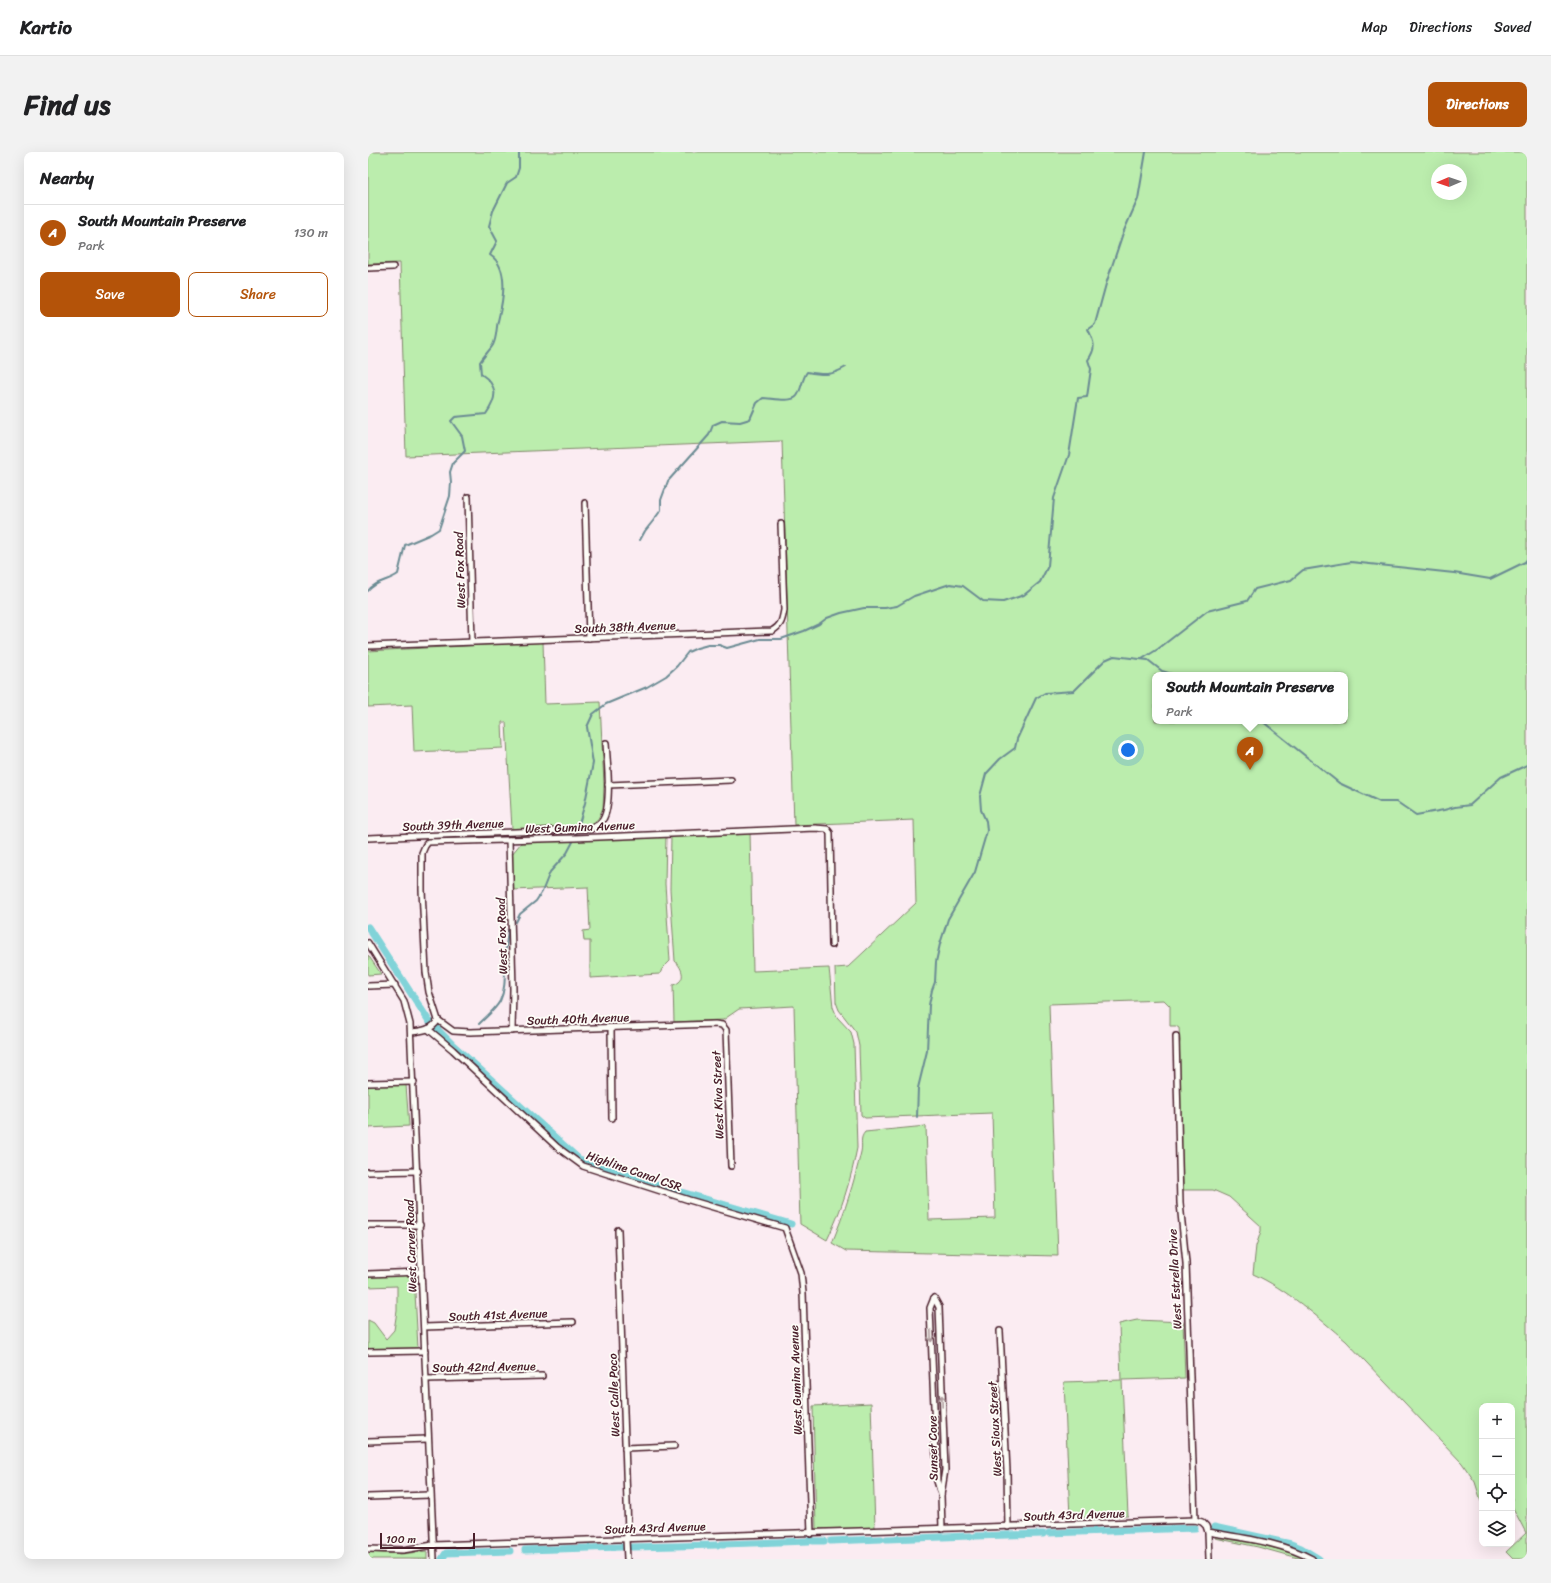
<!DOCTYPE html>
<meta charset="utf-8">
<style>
:root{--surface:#fff;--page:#f2f2f2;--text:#202124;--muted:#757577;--line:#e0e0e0;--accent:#b45309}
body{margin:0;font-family:Sriracha,sans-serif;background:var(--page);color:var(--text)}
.controls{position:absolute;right:12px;bottom:12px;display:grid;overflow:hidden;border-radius:8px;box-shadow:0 4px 16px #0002}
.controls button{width:36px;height:36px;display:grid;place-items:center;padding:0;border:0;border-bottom:1px solid var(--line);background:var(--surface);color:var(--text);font:20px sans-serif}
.compass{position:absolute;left:1063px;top:12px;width:36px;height:36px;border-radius:50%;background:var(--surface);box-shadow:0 4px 16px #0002;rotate:268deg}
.scale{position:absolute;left:12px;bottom:10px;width:95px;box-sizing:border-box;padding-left:4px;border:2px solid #4a1f2b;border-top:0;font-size:11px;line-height:14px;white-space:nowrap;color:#4a1f2b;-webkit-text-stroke:3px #fdfcf7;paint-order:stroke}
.you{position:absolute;left:760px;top:598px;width:14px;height:14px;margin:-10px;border:3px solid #fff;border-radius:50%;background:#1a73e8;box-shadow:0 0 0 6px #1a73e833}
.badge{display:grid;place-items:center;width:26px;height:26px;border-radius:50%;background:var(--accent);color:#fff;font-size:13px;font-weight:700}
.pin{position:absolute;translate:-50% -33px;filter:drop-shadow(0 1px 2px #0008)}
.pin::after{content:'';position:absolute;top:21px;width:14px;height:12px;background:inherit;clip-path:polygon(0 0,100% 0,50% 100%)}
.popup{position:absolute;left:784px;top:520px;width:196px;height:52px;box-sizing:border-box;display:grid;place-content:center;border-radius:8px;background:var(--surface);filter:drop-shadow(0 1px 3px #0005);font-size:13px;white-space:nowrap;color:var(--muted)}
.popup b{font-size:15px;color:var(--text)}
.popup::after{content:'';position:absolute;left:50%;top:100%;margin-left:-8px;border:8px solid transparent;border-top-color:var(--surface)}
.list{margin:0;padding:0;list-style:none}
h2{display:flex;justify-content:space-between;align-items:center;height:52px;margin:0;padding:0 16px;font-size:17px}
h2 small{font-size:13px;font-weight:400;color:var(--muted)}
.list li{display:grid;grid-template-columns:26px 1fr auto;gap:12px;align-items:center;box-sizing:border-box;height:56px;padding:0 16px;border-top:1px solid var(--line)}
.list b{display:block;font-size:15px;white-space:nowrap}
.list p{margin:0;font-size:13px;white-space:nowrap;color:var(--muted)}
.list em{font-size:13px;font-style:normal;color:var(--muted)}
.actions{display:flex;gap:8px;padding:12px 16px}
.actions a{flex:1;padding:9px 0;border:1px solid var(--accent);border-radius:8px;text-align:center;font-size:14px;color:var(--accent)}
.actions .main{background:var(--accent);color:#fff}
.icon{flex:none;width:22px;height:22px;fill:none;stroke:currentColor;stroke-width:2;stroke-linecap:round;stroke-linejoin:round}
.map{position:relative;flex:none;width:1159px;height:1407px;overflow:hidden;border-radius:8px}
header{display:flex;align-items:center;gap:24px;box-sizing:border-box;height:56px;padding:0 20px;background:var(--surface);border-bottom:1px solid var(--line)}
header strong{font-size:19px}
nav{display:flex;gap:22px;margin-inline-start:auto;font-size:14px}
.intro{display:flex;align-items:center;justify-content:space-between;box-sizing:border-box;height:96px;padding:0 24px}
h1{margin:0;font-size:28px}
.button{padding:10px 18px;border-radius:8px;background:var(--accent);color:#fff;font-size:14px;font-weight:700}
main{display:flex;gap:24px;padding:0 24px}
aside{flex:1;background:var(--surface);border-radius:8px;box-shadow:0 4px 16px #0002}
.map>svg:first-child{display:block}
</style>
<header>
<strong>Kartio</strong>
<nav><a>Map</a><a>Directions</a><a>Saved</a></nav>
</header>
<div class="intro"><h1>Find us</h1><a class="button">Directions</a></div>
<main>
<aside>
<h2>Nearby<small></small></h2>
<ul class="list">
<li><span class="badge">A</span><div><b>South Mountain Preserve</b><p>Park</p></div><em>130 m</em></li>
</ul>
<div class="actions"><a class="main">Save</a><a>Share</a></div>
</aside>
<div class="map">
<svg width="1159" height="1407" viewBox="0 0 1159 1407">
<rect width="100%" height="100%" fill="#fbecf2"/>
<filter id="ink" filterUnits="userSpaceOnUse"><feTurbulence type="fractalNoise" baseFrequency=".025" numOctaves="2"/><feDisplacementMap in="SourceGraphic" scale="8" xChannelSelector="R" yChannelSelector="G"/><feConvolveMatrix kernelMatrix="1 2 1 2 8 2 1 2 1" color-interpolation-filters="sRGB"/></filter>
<g filter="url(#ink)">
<!-- green -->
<g fill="#bbedad" stroke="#82866c" fill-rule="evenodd">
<path d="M0,0h1159v1407h-14l-7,-7 20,-19 -14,-27v-100h-30v98l-7,-22 -13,-19 -116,-122c-27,-23 -61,-53 -93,-67l3,-28 5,-15v-5l-32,-29 -16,-7h-30l-5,-137 2,-12 -1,-13 -3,-2h-6v-20l-6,-6 -115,4 9,252 -212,-5 -14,-8c12,-29 22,-60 29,-91 2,-9 -2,-13 4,-20l61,-6 3,94 66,-2 -3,-105 -127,5 -4,-3 -2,-69 -3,-14 -17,-22 -3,-8 -1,-34 13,-1 68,-64 -2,-83 -120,5 -12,-384 -376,15 -6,-193 -32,1zM1069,18h24v24h-24zM787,523h190v46h-190z"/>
<polygon points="175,490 177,552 232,550 236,633 235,656 230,667 221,674 144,677 138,570 134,570 135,596 46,600 44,553 0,555 0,499"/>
<path d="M382,680l3,139 76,-3 4,39 4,10 14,15 3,12 3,104c-6,31 -16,64 -30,92l-27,-16 -6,-218 -55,3 -16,11 -49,2 -1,-37c14,-4 10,-16 2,-24l-5,-72 1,-53z"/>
<polygon points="298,683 297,732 302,809 294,817 292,822 222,826 222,789 216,789 215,779 222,778 220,735 145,738 144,702 153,691"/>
<polygon points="0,803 13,822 0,823"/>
<polygon points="0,933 38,933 41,974 0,976"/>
<polygon points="46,1122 50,1196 0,1197 0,1168 6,1171 18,1187 26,1178 29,1159 29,1134 0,1135 0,1124"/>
<polygon points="769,1168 815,1170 817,1226 754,1228 760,1364 702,1366 696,1230 753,1228 751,1172"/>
<polygon points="503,1251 507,1376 448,1377 445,1254"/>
<polygon points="848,1382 931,1402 939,1407 933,1407 890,1395 847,1386"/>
<polygon points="59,1399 59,1407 0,1407 0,1400 33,1402"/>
</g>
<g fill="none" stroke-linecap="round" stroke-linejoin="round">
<!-- stream -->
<g stroke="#6b8b93" stroke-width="2">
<path d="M272,388l5,-9 8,-10 8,-11v-10l7,-19 41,-46 4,-10 9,-4 18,1 10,-3 7,-16 6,-5c8,0 29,5 34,-2 4,-5 5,-17 10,-24 16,3 24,4 39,-5"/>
<path d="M0,439c7,-10 21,-10 30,-17l7,-29 26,-11 8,-5 11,-33 1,-14 -1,-10 3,-9 12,-12 -3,-15 -11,-15 4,-4 31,-3c11,-16 13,-28 -5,-40l-1,-12c4,-6 9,-11 13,-17 4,-8 3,-16 5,-24 5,-20 12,-53 -8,-66l7,-14 -8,-15 4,-15 14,-28 9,-6 3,-9v-16"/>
<polyline points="774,507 790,497 839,459 879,449 887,437 923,428 935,418 983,410 1086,421 1122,427 1157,410 1159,407"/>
<polyline points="894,569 971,631 1012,650 1029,650 1048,663 1076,658 1087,655 1102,653 1133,625 1159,613"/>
<path d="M148,770l4,-8 16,-13 6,-9 8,-20 17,-19 8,-15 10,-35 8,-40 -6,-36 6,-13 13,-10 41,-17 19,-11 11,-10 11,-14 9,-4 11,-3h11l8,3 33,-9h21l23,-8 15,-7 8,-6 14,-5 23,-5h21l12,-2 17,-10 36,-12 13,2 20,15 20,1 21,-7 16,-13 8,-16 6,-68 15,-43 9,-57 9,-1 4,-28 -3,-9c9,-13 6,-18 0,-31l7,-5 11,-40 17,-51 15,-34 8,-47"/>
<path d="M111,872c7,-7 16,-14 21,-23 7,-15 4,-30 5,-46 1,-8 2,-17 3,-25"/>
<polyline points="549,965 550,936 559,899 561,853 564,838 567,830 568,810 572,792 580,767 607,720 619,679 618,669 613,658 612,644 618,622 632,607 647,596 649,587 668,546 677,541 706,539 737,508 746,504 780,508 794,519 807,523"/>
</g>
<!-- canal -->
<g stroke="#81d3d8" stroke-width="7">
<polyline points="0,775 61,869 84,892 211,1007 303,1037 423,1072"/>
<polyline points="846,1375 923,1392 933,1396 951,1407"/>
<polyline points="681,1381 827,1376"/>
<polyline points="608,1384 675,1382"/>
<polyline points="519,1387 602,1384"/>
<polyline points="445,1389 456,1389"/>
<polyline points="463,1389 513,1387"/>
<polyline points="354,1392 441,1389"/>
<polyline points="264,1395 349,1393"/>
<polyline points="157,1398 253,1395"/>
<polyline points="74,1407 78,1401 142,1399"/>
</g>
<!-- street casing -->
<g stroke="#4a1f2b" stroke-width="8">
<g id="street">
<polyline points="0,116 25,115"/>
<polyline points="100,345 104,490"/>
<polyline points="217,351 221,486"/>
<path d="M0,494l404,-15c10,-6 10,-11 12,-21l-3,-86"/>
<polyline points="240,633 363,628"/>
<path d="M0,686l223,-9c3,-2 8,-4 10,-7 12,-12 6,-61 5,-79"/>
<polyline points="141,688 145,837 144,879"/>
<polyline points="0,791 36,849 42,872 66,1407"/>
<polyline points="0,834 27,833"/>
<polyline points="70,868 85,879 102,880 347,872 354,873 358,878 363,1014"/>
<polyline points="243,876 244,966"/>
<polyline points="60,877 85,898 189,995 215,1014 321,1048 417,1076 433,1121 435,1141 443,1382"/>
<path d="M43,880c11,-1 21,-2 27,-12l-9,-28 -3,-20 -4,-82v-37l3,-7 3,-4 147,-4 240,-10 12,1 3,4 2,112"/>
<polyline points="808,884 812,1051 818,1111 827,1368"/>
<polyline points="0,931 46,930"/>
<polyline points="0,1020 50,1019"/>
<polyline points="0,1073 52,1073"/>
<polyline points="250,1078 260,1380 258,1387 259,1407"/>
<polyline points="0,1122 53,1120"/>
<polyline points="566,1146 571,1155 577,1318 573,1343 574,1377"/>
<polyline points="566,1146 562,1156 569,1329 573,1342"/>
<polyline points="56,1175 205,1170"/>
<polyline points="632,1179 639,1319 640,1375"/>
<polyline points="0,1200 57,1199"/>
<polyline points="58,1227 174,1224"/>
<polyline points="0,1289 60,1287"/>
<polyline points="257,1296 306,1294"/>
<polyline points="0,1345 62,1343"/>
<path d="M840,1380c34,6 73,10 104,27"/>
<polyline points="0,1397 35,1398 65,1393 827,1368 834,1370 838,1374 840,1380 841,1407"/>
</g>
</g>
<!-- street -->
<use href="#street" stroke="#fdfcf7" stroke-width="5"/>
</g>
<!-- one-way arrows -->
<defs><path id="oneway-shaft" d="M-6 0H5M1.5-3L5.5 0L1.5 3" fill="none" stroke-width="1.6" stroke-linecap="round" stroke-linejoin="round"/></defs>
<g stroke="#ac999b">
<use href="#oneway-shaft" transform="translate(563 1184) rotate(88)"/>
<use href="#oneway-shaft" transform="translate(574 1249) rotate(-92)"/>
</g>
</g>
<g text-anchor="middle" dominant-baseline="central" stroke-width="3.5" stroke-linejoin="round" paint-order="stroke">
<!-- street labels -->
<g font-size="12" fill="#4a1f2b" stroke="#fdfcf7">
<text transform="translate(92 418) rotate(-92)">West Fox Road</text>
<text transform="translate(257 475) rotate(-2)">South 38th Avenue</text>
<text transform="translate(85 673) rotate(-2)">South 39th Avenue</text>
<text transform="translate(212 675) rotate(-2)">West Gumina Avenue</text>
<text transform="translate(134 784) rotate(-92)">West Fox Road</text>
<text transform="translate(210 867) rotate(-2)">South 40th Avenue</text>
<text transform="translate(350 943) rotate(-92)">West Kiva Street</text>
<text transform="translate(266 1019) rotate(19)">Highline Canal CSR</text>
<text transform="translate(43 1094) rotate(-92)">West Carver Road</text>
<text transform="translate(807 1127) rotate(-93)">West Estrella Drive</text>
<text transform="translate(130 1163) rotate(-2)">South 41st Avenue</text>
<text transform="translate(116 1215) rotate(-1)">South 42nd Avenue</text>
<text transform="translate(428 1228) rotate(-92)">West Gumina Avenue</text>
<text transform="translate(246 1243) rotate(-92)">West Calle Poco</text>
<text transform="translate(627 1277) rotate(-93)">West Sioux Street</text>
<text transform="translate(565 1296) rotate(-91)">Sunset Cove</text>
<text transform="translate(706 1363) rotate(-2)">South 43rd Avenue</text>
<text transform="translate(287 1376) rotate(-2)">South 43rd Avenue</text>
</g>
</g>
</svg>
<div class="controls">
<button>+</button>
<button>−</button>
<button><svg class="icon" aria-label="locate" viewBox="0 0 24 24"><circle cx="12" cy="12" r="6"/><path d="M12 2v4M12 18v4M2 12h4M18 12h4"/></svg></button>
<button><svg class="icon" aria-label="layers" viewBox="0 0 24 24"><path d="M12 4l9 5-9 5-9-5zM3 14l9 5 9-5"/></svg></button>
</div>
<svg class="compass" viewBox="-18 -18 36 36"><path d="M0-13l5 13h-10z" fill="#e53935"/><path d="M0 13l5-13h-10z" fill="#757577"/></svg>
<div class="scale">100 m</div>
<div class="you"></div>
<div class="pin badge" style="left:882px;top:618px">A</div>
<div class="popup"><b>South Mountain Preserve</b>Park</div>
</div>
</main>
